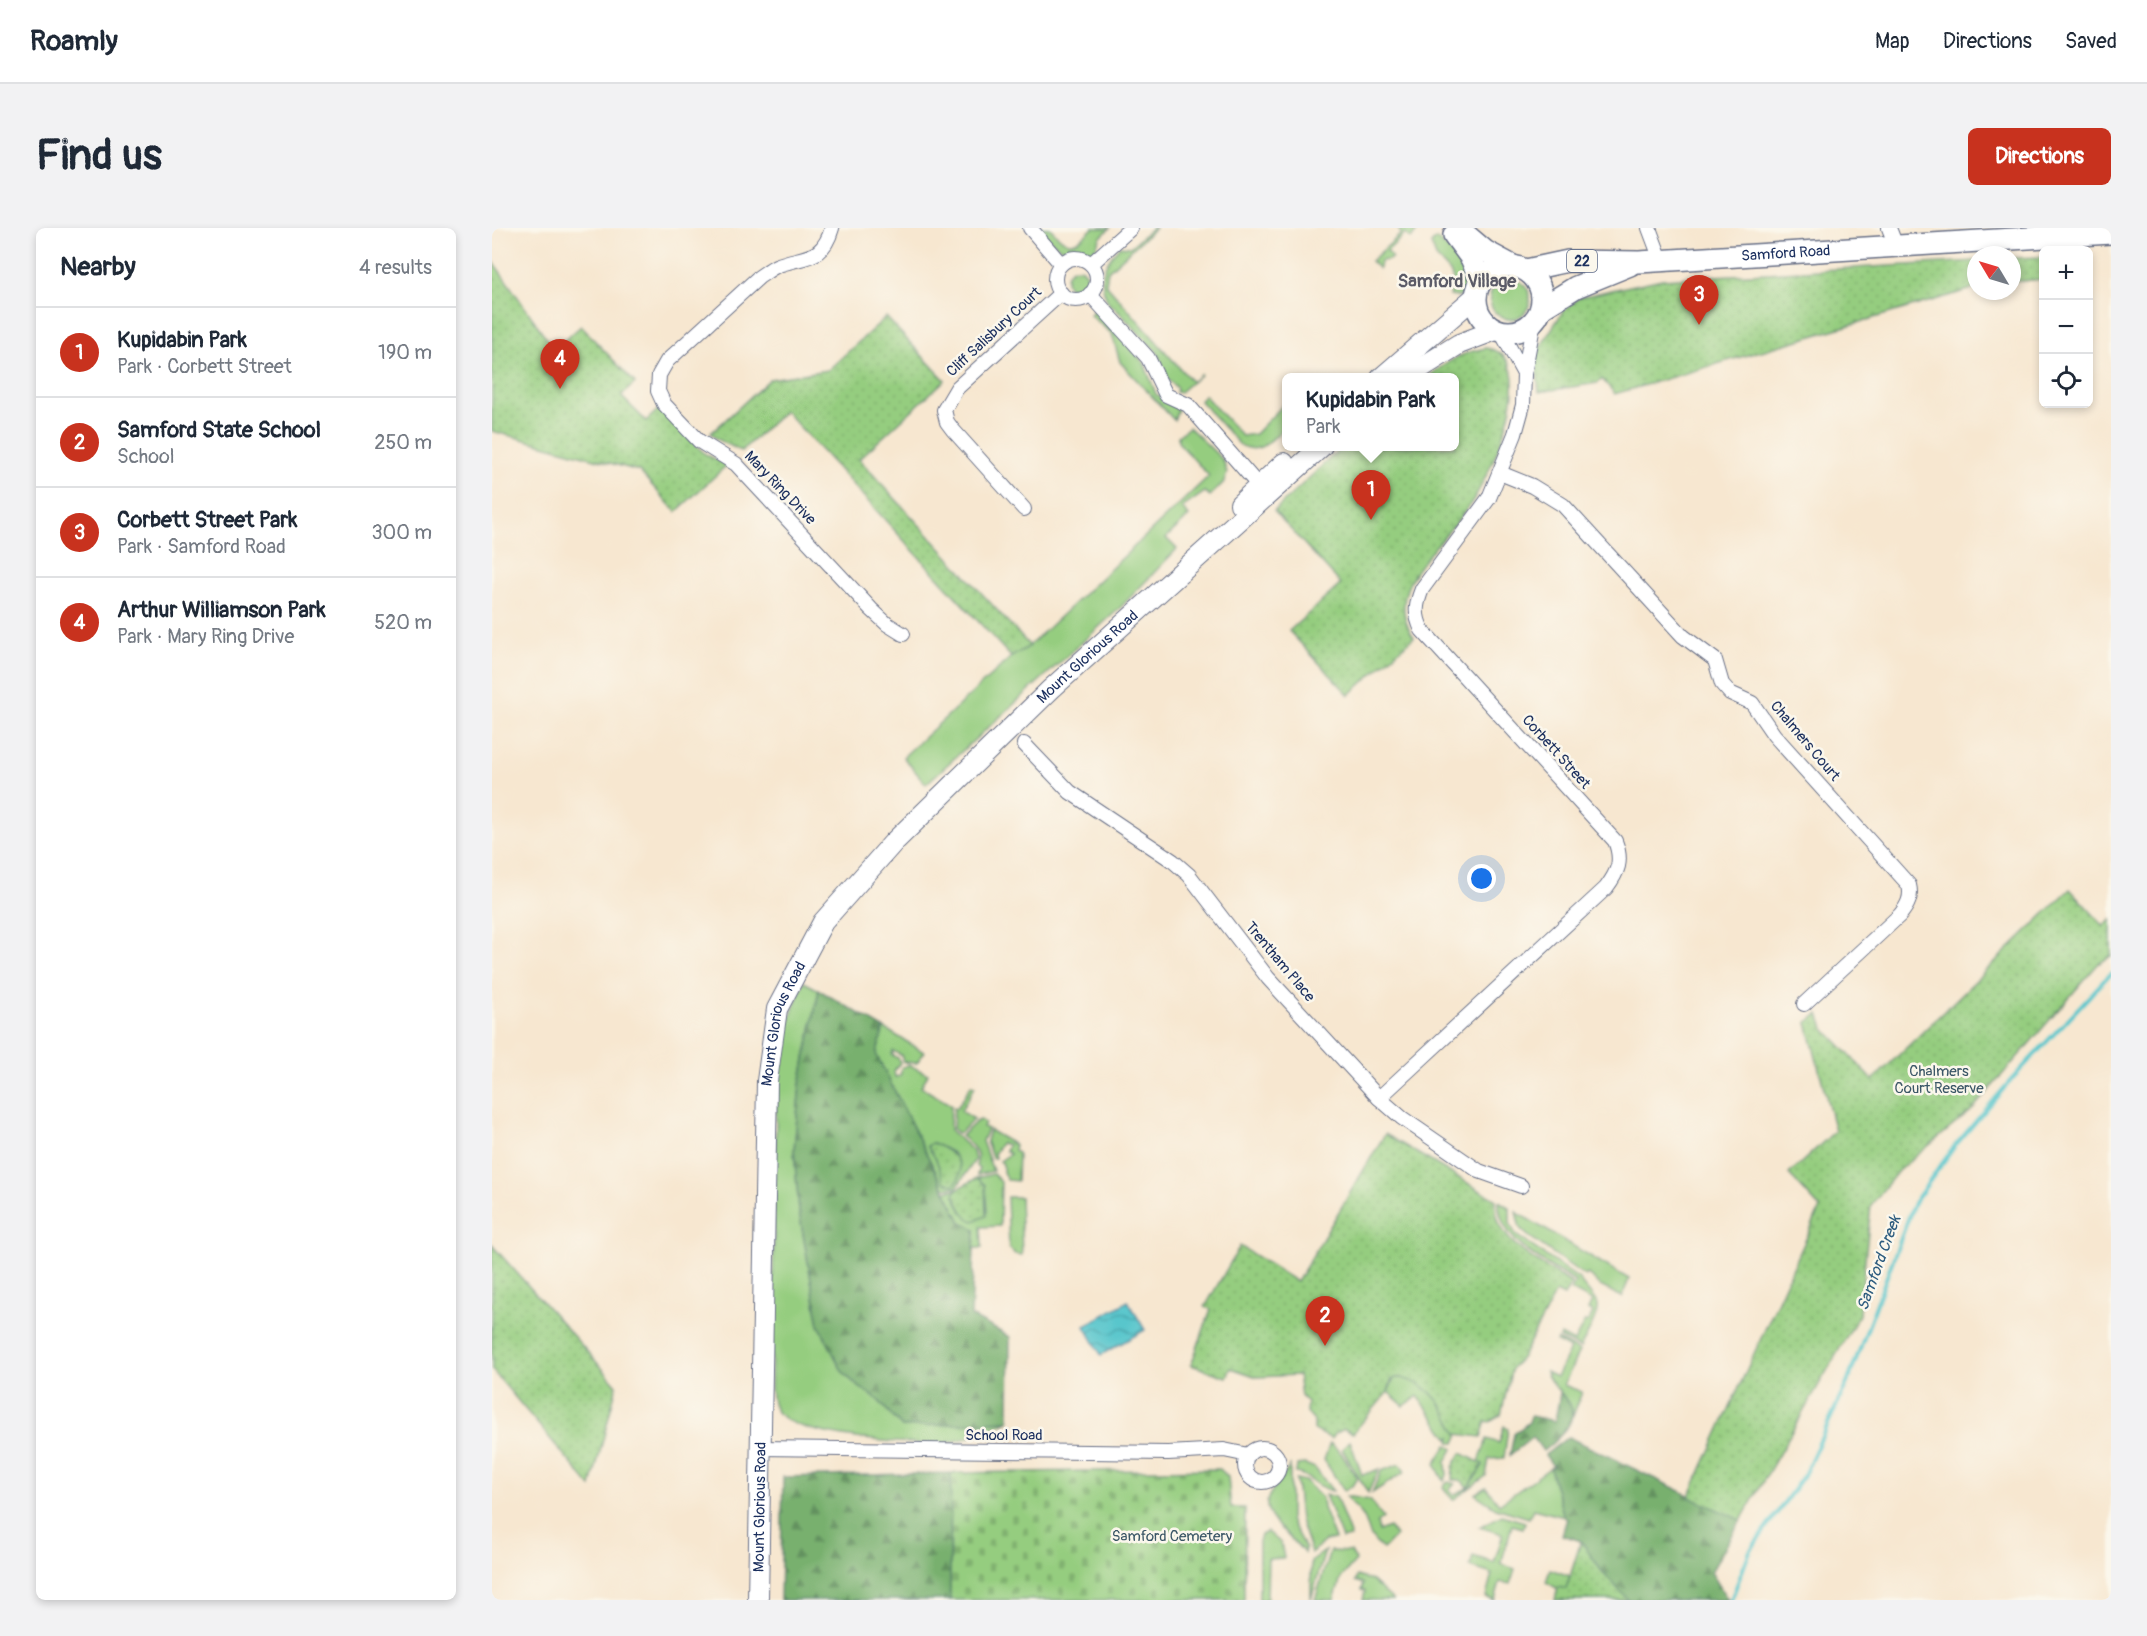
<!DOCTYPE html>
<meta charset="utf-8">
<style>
:root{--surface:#fff;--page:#f2f2f3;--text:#1f2937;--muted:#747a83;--line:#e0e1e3;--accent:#c8321e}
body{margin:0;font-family:Pangolin,sans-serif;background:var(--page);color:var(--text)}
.controls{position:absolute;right:18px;top:18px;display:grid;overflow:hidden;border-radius:9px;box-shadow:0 3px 9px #0003}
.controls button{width:54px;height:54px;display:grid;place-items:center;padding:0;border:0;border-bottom:2px solid var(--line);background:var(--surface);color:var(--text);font:30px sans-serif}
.compass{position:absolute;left:1475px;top:18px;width:54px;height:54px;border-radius:50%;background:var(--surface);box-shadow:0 3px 9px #0003;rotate:308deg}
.you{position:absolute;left:990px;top:651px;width:21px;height:21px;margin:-15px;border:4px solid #fff;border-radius:50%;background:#1a73e8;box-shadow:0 0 0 9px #1a73e833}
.badge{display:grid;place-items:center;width:39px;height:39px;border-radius:50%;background:var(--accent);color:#fff;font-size:20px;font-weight:700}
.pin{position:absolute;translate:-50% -50px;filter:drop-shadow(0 2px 3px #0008)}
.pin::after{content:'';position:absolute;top:32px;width:21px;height:18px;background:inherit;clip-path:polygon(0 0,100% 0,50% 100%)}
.popup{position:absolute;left:790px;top:145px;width:177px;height:78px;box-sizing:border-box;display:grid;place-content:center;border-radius:9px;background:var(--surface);filter:drop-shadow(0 2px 4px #0005);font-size:20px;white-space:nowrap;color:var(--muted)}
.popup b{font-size:22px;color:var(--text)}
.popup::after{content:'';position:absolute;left:50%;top:100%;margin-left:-12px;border:12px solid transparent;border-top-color:var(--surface)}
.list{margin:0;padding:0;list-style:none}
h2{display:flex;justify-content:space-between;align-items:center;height:78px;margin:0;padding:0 24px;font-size:26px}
h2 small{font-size:20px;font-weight:400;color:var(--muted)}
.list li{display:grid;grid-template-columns:39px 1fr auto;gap:18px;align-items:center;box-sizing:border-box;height:90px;padding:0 24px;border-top:2px solid var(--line)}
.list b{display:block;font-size:22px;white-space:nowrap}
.list p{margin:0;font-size:20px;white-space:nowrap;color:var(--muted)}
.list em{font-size:20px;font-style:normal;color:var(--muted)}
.icon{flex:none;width:33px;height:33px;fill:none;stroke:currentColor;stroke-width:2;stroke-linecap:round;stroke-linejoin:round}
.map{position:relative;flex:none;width:1619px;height:1372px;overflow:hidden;border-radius:9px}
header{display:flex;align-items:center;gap:36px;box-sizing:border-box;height:84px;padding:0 30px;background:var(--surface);border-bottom:2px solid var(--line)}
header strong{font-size:28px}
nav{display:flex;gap:33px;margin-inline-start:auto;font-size:21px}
.intro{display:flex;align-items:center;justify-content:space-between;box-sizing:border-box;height:144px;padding:0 36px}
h1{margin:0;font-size:42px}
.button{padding:15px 27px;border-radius:9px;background:var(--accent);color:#fff;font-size:21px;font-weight:700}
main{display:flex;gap:36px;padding:0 36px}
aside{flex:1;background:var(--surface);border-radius:9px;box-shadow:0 3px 9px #0003}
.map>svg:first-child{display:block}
</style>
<header>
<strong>Roamly</strong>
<nav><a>Map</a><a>Directions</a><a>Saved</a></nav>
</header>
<div class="intro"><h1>Find us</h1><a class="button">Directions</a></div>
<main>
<aside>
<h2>Nearby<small>4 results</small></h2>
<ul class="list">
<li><span class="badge">1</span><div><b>Kupidabin Park</b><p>Park · Corbett Street</p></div><em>190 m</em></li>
<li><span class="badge">2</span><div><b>Samford State School</b><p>School</p></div><em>250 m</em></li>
<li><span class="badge">3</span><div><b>Corbett Street Park</b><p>Park · Samford Road</p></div><em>300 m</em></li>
<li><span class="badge">4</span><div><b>Arthur Williamson Park</b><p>Park · Mary Ring Drive</p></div><em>520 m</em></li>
</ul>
</aside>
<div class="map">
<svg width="1619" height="1372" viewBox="0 0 1619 1372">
<defs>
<pattern id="forest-firs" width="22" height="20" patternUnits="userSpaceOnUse" patternTransform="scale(1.5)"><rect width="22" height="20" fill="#78b06e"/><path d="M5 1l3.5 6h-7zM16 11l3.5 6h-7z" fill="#62905e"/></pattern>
<pattern id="cemetery-stones" width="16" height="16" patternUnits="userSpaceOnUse" patternTransform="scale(1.5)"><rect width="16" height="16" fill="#95cd7f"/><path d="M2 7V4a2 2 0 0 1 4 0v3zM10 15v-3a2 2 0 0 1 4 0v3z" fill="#80b070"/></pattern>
<pattern id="park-dots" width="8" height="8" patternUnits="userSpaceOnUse" patternTransform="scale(1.5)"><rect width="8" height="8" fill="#95cd7f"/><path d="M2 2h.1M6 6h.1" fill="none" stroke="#80b070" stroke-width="1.8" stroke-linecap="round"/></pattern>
<pattern id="water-waves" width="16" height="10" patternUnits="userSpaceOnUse" patternTransform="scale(1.5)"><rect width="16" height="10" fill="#58c6cc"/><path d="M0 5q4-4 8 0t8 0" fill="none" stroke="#48a1a9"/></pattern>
</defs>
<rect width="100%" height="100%" fill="#fbf7ec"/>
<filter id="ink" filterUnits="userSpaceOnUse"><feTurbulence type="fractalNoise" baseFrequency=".0167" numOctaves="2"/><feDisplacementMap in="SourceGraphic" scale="12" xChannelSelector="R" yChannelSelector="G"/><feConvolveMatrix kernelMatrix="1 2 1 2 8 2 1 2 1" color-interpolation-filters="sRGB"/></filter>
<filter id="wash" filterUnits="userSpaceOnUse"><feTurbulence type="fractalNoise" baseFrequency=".008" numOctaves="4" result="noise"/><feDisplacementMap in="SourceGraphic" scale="24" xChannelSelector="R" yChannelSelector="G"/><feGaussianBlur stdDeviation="1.35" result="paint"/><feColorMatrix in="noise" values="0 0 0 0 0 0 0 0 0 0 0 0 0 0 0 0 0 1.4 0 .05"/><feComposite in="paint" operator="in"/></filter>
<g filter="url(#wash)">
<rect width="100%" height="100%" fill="#f7e7d0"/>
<!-- green -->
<g fill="#95cd7f" stroke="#587e6e" stroke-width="1.5" fill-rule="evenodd">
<path d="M546,0h12c20,21 23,19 43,0h17l-9,9 -7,14c-25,9 -40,-6 -56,-23z"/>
<path d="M660,0h3l-47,43 -2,13 86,98 9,-8 -21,18h-4l1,-4 -10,-9 -9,-26 -45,-47 -2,1c-15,-24 -10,-42 9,-61l10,1z"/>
<polygon points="906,0 927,0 919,11 913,6 895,23 900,29 897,32 888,33 887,41 879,33 909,6"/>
<path d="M944,11c17,13 42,36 24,58l-11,-1 4,-16 -3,-8 -14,-15 -5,-13z"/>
<circle cx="585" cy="51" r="11"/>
<circle cx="1018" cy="71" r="20"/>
<polygon points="602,81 652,135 664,166 686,181 682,192 628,134 620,106 598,87"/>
<path d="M712,167l38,41 13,-2 32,-33v24c-14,13 -28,33 -48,19l-39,-43z"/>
<polygon points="697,199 731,232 735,245 732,254 718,268 713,264 690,280 697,288 674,310 685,321 628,380 434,556 411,529 519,429 538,417 717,248 686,214 686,208"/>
<path d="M312,754l15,8 -19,94 -6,66 5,61 20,114 36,59 23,16 24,27 107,-6c-19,8 -39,18 -60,21 -32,5 -149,-5 -170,-28 -7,-6 -7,-17 -8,-26l6,-318 15,-58z"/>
<path d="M392,800l40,24 -7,11 -14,-1 -2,-7 -8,-4 -1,4 6,3 2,5 -6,8 1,6 5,-1 2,-9 7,-2 19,9 -7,13 30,18 -1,25 23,21 2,9 -18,27 -13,1 -68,-134zM440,915l21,10 7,13 -22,-1z"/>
<polygon points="479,857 483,858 469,883 482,891 469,904 465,905 461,901 462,879 465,880"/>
<path d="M489,892l4,3 -2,4 4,2 -5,12 11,30 -16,4 2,-6 -3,-3c5,-14 -4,-21 -15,-30l16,-15z"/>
<polygon points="497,902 523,917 522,922 526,925 525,953 515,952 511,944 511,936 508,933 518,926 513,923 516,917 509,915 502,926 503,930 500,930 494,913"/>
<polygon points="501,946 509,954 508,998 489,999 490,1020 482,1020 483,1001 469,994 453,963 465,961 462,967 470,984 495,984 493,957 485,950"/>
<polygon points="515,969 528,969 530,1027 523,1026 517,1020"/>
<path d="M1007,973l11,7v15l6,12 63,44c4,8 12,14 17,23 6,11 -11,35 -16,46l-20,-10 1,-3 13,7 11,-21 3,1 5,-10 -5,-2 4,-9 -21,-11 4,-8c-29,-19 -78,-41 -76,-81z"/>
<polygon points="1024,984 1137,1051 1130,1069 1108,1058 1096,1046 1093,1048 1035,1007 1028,1000"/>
<path d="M1066,1112l21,11 -15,34 18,7 -9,24c-2,-20 -22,-27 -27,-44l10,5 14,-28 -13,-7z"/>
<path d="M902,1150c25,-2 49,21 59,43 2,5 2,9 6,13l-4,9h-5l1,-6 -2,2 -31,-43 -14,10 -16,-14z"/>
<polygon points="1012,1198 1016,1201 1012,1230 997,1231 994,1248 961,1272 951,1259 956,1254 963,1256 957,1261 962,1267 977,1259 991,1237 987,1234 995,1211 1007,1215"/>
<polygon points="858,1213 870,1247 887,1241 876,1265 850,1221"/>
<polygon points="838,1215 849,1225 865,1250 860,1258 852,1263 832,1232"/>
<polygon points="955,1217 961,1221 954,1234 955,1247 952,1253 943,1236"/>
<path d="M813,1236l10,4 18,23c-16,-2 -22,-15 -37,-18l1,-8z"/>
<polygon points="908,1236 913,1244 880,1265 889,1243"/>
<path d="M798,1238v54l15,28 -1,5c-10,-15 -46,-36 -35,-57 6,-10 15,-20 21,-30z"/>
<polygon points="1058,1240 1072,1289 1041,1281 1037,1290 1004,1280 983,1266 994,1259 1007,1276"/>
<polygon points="804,1251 813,1253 830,1270 831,1280 843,1311 833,1313 819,1325 808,1292"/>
<polygon points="833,1267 844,1269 859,1309 850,1311"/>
<path d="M854,1268l24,4 13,18 -6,5 2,8 10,-4 7,9 -13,13c-21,-16 -11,-25 -24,-38 -5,-6 -9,-7 -13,-15z"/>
<polygon points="1010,1287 1033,1294 1031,1300 1020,1297 1009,1336 1023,1341 1018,1356 1008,1354 1003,1372 994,1369 1000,1346 978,1339 981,1328 1002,1335 1011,1306 987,1299"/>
<polygon points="775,1304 789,1315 792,1330 776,1331 775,1372 767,1372 767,1313 769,1307"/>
<polygon points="833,1323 819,1371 819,1333"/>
<polygon points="838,1323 859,1324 864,1333 849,1350 842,1372 823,1372"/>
<polygon points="1058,1341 1078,1348 1074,1361 1066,1361 1054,1354"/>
<polygon points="865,1348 880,1353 901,1372 871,1372 873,1363 869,1362 871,1356 863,1353"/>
</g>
<!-- forest -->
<g fill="url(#forest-firs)" stroke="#4a7066" stroke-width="1.5">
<polygon points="327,762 392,800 384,826 469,994 483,1001 479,1088 518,1109 517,1193 410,1199 386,1172 363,1156 350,1143 327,1097 307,983 302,922 308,856"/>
<path d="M1068,1165c27,21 3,42 -17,58l-10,-14 -23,18 4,-21 15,-12 2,-6 24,5z"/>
<polygon points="1076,1209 1249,1292 1219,1344 1236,1372 1136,1372 1108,1341 1089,1313 1070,1307 1075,1290 1072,1289 1058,1240 1061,1238 1053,1227"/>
<polygon points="459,1245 458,1372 288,1372 291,1249"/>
</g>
<!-- cemetery -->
<polygon fill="url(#cemetery-stones)" stroke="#587e6e" stroke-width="1.5" points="728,1241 736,1249 739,1280 753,1280 752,1372 458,1372 459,1245"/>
<!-- park -->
<g fill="url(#park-dots)" stroke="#587e6e" stroke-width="1.5">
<polygon points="1551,29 1551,51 1520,54 1520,30"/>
<polygon points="0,32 62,121 89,98 143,155 129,168 154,193 168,180 213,226 235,237 184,284 147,243 0,203"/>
<polygon points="1484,33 1484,60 1123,166 1110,151 1106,155 1047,164 1044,133 1047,121 1071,83 1088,69 1170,51"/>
<polygon points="394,89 453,152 367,231 538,418 519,429 293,183 249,223 225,211 219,205 278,151 336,142"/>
<path d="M994,120c60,9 5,123 -13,152 -18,29 -54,58 -66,89 -6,18 -4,33 7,48l-65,58 -60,-64 52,-47 -67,-73 68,-64 113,-1v-68l-27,-1c19,-15 34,-25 58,-29z"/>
<polygon points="1578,661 1612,698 1619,692 1619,728 1606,736 1479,883 1406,943 1379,977 1367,1087 1249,1292 1197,1269 1328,980 1297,946 1343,903 1315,795 1327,786 1332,800 1381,852"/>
<path d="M893,906l111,66c-5,41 46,64 75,83l-7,13 -8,-4 -34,65 -10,11 -11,47 -11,7 -4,-1 -5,16 -24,-3c-11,-23 -23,-47 -49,-54 -7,-2 -12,-4 -17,1l-3,11 -35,41 -9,-4 -11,6 -1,4 -18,-9v-9l-8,-9 1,-9 -6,-7 -3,-21 -41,2 -26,-9 -4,9 -36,-12 20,-56 -6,-2 35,-61 57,36z"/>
<path d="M440,915c19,7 39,22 22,42l-10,-3 -8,-23 -9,-13z"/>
<path d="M485,950l8,7 1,31 -12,5c-12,-4 -14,-16 -20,-26l3,-6z"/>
<polygon points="0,1017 125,1157 99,1259 0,1142"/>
<polygon points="969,1225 991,1236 977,1259 968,1252 960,1252 961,1239"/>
<polygon points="1089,1313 1108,1341 1136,1372 1063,1372 1066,1359 1074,1361"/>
</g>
<!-- water -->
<polygon fill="url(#water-waves)" stroke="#3a7a95" stroke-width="1.5" points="636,1073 653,1102 609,1127 593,1098"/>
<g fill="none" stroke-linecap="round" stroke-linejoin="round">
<!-- stream -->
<polyline stroke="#58c6cc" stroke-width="4" points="1239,1372 1258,1323 1312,1247 1356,1153 1422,975 1462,919 1520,851 1619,745"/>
</g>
</g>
<g filter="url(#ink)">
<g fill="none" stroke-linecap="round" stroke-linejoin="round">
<!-- street casing -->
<g stroke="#686f86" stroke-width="16">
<g id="street">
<path d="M340,0c-10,35 -29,27 -56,38 -6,3 -12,8 -17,11l-92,84 -8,14 -1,16 6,13 35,37 37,23 135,145 16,15 16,10"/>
<polyline points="538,0 569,36"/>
<polyline points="1157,0 1169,32"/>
<polyline points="1397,0 1404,18"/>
<circle cx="584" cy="51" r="21"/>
<polyline points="599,36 639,0"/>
<polyline points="598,66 656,130 674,167 696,177 773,265"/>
<polyline points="1009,104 1032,146"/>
<path d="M1008,245l32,13 31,19 120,131 32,24 7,24 8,9 22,10 22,32 135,150c3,12 -1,20 -9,30l-96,89"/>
<polyline points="532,281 461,202 455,194 452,182 465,160 569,65"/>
<polyline points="532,516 578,564 681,633 697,647 776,750 887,870 910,890 987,943 1029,958"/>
<path d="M887,870l227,-210c12,-16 17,-27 9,-47l-193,-211c-8,-16 -6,-26 0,-41l67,-91 26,-64 8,-29 1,-31 10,-53"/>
<circle cx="770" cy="1237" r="17"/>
<polyline points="267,1220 676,1225 732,1222 756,1227"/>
</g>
</g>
<!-- secondary casing -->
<g stroke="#686f86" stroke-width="22">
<g id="secondary">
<polyline points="889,150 984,68"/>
<polyline points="913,150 967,116 1004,102"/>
<polyline points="748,276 792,235"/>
<path id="s1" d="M266,1372l9,-519 10,-72 46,-87 70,-79 158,-154 271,-243"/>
</g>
</g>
<!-- primary casing -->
<g stroke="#686f86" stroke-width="24">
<g id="primary">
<polyline points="966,0 993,23 1021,38"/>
<polyline points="962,7 979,30 989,53"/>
<circle cx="1017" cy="71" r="33"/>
<path id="s2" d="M1034,42l42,-9 71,1 472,-29"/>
<polyline points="1050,80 1084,59 1138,37"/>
</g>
</g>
<!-- street -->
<use href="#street" stroke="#fff" stroke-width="14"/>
<!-- secondary -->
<use href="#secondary" stroke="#fff" stroke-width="20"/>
<!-- primary -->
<use href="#primary" stroke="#fff" stroke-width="21"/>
</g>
</g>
<g text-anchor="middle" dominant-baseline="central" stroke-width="5" stroke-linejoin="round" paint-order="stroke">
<!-- shield labels -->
<rect fill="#fbf7ec" stroke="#5e6b89" stroke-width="1.5" x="1075" y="22" width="30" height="22" rx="4.5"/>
<g font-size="14" font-weight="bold" fill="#1b2f5e">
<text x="1090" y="33">22</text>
</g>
<!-- street labels -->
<g font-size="15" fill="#1b2f5e" stroke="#fbf7ec">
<text stroke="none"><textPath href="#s2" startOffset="261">Samford Road</textPath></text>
<text transform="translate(502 104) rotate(-43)">Cliff Salisbury Court</text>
<text transform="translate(288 260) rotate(46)">Mary Ring Drive</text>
<text stroke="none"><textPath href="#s1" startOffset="1065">Mount Glorious Road</textPath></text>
<text transform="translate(1313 513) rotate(50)">Chalmers Court</text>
<text transform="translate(1064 524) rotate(48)">Corbett Street</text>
<text transform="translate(788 734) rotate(50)">Trentham Place</text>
<text stroke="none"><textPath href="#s1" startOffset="579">Mount Glorious Road</textPath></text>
<text x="512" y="1207">School Road</text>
<text stroke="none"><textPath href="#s1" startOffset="93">Mount Glorious Road</textPath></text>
</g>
<!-- park labels -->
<g font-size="15" fill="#3a5666" stroke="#fbf7ec">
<text x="1447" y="843">Chalmers<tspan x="1447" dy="17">Court Reserve</tspan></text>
<text x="680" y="1308">Samford Cemetery</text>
</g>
<!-- water labels -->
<g font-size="16" font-style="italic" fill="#2d5c7f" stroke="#fbf7ec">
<text transform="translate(1387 1035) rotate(-70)">Samford Creek</text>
</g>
<!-- quarter labels -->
<g font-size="18" font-weight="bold" fill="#5b5b67" stroke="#fbf7ec">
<text x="965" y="53">Samford Village</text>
</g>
</g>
</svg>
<div class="controls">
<button>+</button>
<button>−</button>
<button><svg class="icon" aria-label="locate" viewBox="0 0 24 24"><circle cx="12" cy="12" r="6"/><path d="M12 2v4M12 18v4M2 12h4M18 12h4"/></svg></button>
</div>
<svg class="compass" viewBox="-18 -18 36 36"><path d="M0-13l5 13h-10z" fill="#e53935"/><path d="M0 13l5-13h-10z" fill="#747a83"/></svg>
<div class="you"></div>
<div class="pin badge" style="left:879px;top:292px">1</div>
<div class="popup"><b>Kupidabin Park</b>Park</div>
<div class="pin badge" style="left:833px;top:1118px">2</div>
<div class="pin badge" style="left:1207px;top:97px">3</div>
<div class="pin badge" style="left:68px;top:161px">4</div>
</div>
</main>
